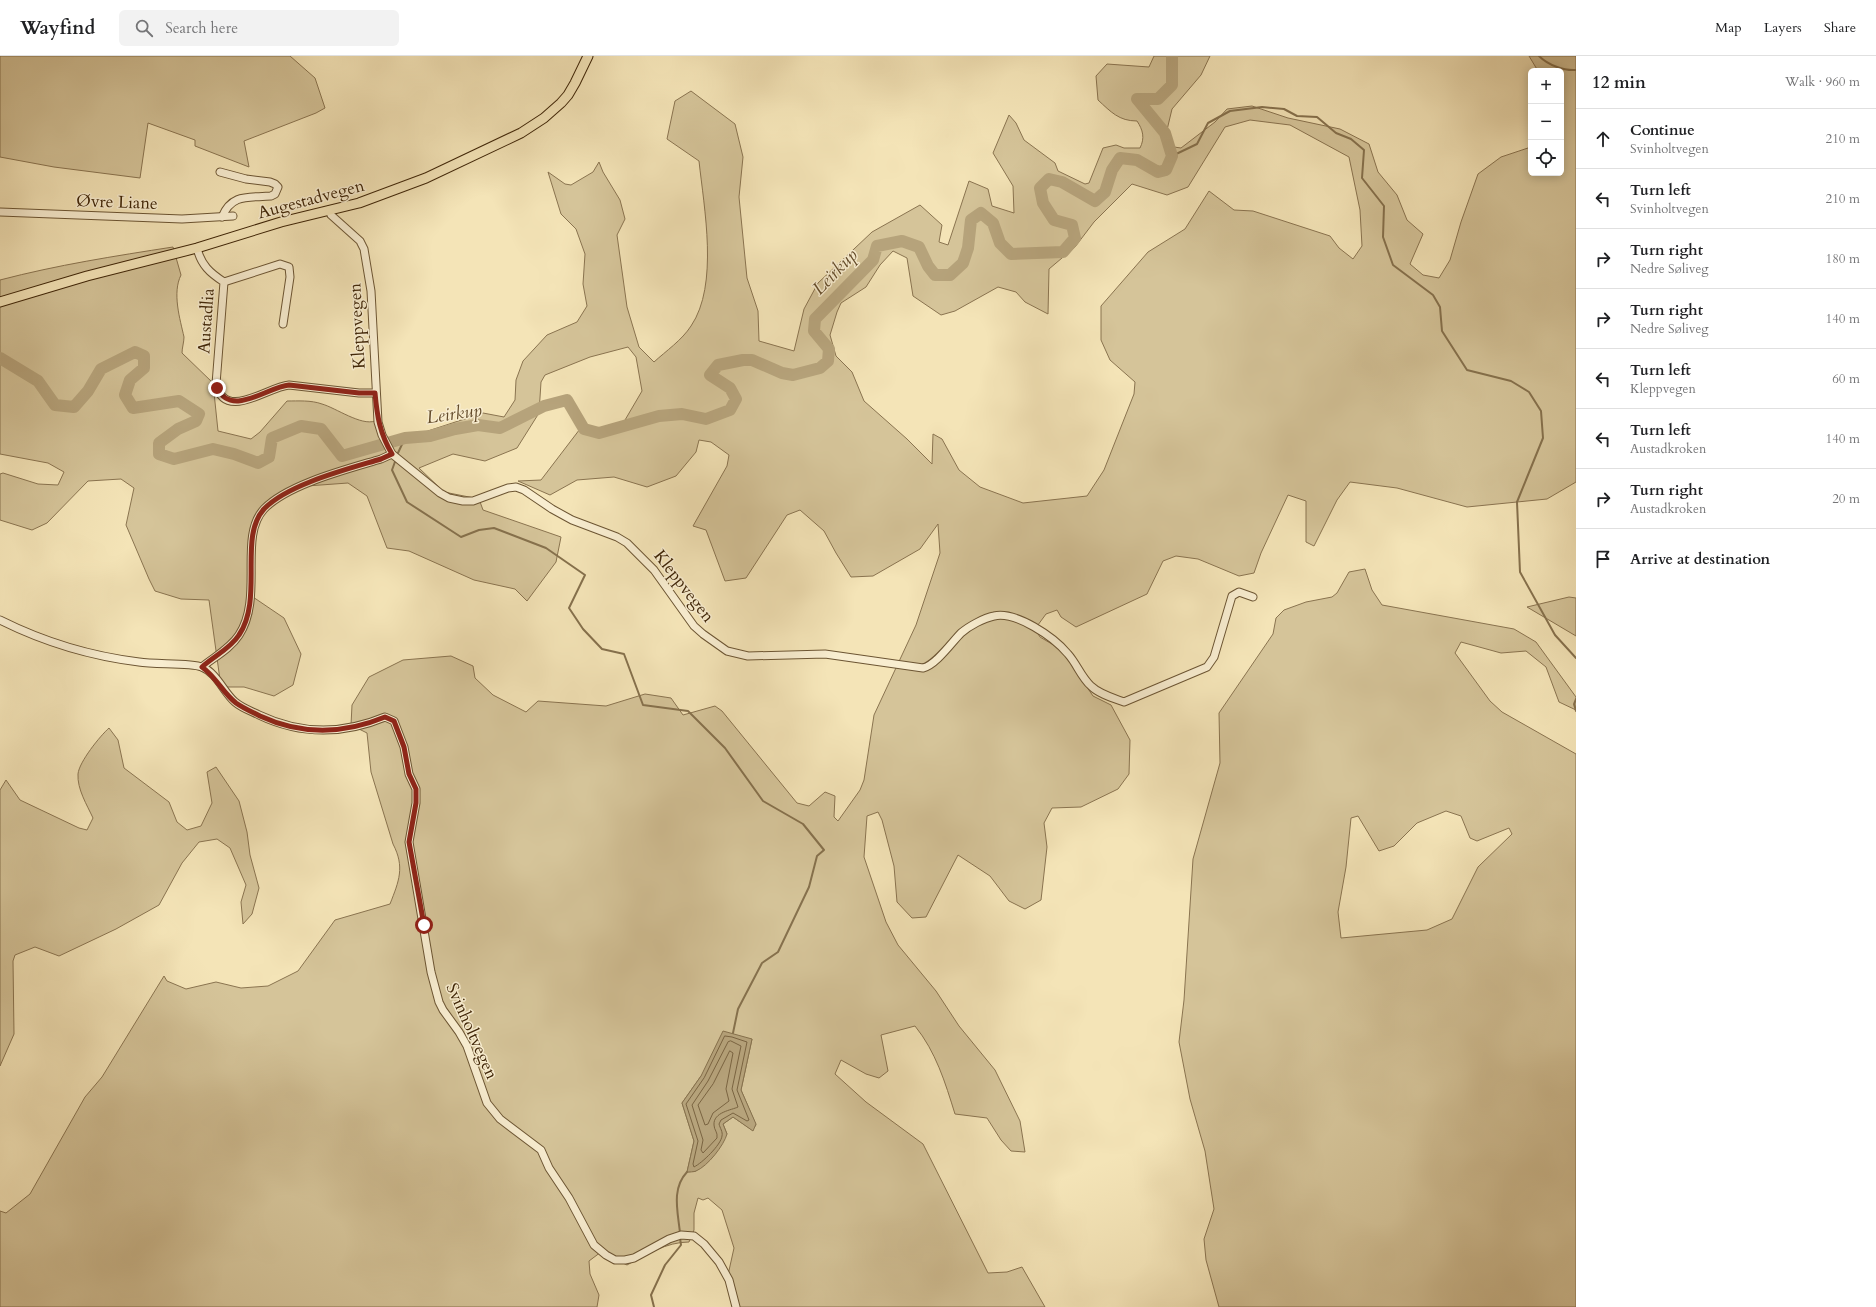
<!DOCTYPE html>
<meta charset="utf-8">
<style>
:root{--surface:#fff;--page:#f2f2f2;--text:#202124;--muted:#757577;--line:#e0e0e0}
body{margin:0;font-family:Cardo,serif;background:var(--page);color:var(--text)}
.controls{position:absolute;right:12px;top:12px;display:grid;overflow:hidden;border-radius:6px;box-shadow:0 2px 10px #0003}
.controls button{width:36px;height:36px;display:grid;place-items:center;padding:0;border:0;border-bottom:1px solid var(--line);background:var(--surface);color:var(--text);font:20px sans-serif}
.stop{position:absolute;width:12px;height:12px;margin:-9px;border:3px solid #8f2418;border-radius:50%;background:#fff}
.stop.end{background:#8f2418;border-color:#fff;box-shadow:0 1px 4px #0008}
.list{margin:0;padding:0;list-style:none}
h2{display:flex;justify-content:space-between;align-items:center;height:52px;margin:0;padding:0 16px;font-size:17px}
h2 small{font-size:13px;font-weight:400;color:var(--muted)}
.list li{display:grid;grid-template-columns:26px 1fr auto;gap:12px;align-items:center;box-sizing:border-box;height:60px;padding:0 16px;border-top:1px solid var(--line)}
.list b{display:block;font-size:15px;white-space:nowrap}
.list p{margin:0;font-size:13px;white-space:nowrap;color:var(--muted)}
.list em{font-size:13px;font-style:normal;color:var(--muted)}
.icon{flex:none;width:22px;height:22px;fill:none;stroke:currentColor;stroke-width:2;stroke-linecap:round;stroke-linejoin:round}
.map{position:relative;flex:none;width:1576px;height:1251px;overflow:hidden}
header{display:flex;align-items:center;gap:24px;box-sizing:border-box;height:56px;padding:0 20px;background:var(--surface);border-bottom:1px solid var(--line)}
header strong{font-size:19px}
nav{display:flex;gap:22px;margin-inline-start:auto;font-size:14px}
.search{width:280px;height:36px;background:var(--page);display:flex;align-items:center;gap:10px;box-sizing:border-box;padding:0 14px;border-radius:6px;color:var(--muted);font-size:15px}
main{display:flex}
aside{flex:1;background:var(--surface)}
.map>svg:first-child{display:block}
</style>
<header>
<strong>Wayfind</strong>
<div class="search"><svg class="icon" aria-label="search" viewBox="0 0 24 24"><circle cx="10" cy="10" r="6"/><path d="M15 15l6 6"/></svg>Search here</div>
<nav><a>Map</a><a>Layers</a><a>Share</a></nav>
</header>
<main>
<div class="map">
<svg width="1576" height="1251" viewBox="0 0 1576 1251">
<rect width="100%" height="100%" fill="#f4e4b7"/>
<filter id="stains"><feTurbulence type="fractalNoise" baseFrequency=".005" numOctaves="4"/><feColorMatrix values="0 0 0 0 .2 0 0 0 0 .09 0 0 0 0 .02 0 0 0 .5 -.17"/></filter>
<radialGradient id="worn" r=".72"><stop offset=".6" stop-color="#630" stop-opacity="0"/><stop offset="1" stop-color="#630" stop-opacity=".3"/></radialGradient>
<!-- green -->
<g fill="#d5c499" stroke="#8a7450" fill-rule="evenodd">
<polygon points="0,0 290,0 315,22 325,52 316,57 244,85 249,111 195,90 195,84 148,67 140,122 54,111 0,101"/>
<path d="M1154,0h56l-9,19 -29,34 -5,21 7,17 7,1 34,-26 12,-13 25,-3 36,12 52,11 29,15 9,28 19,23 10,25 16,14 -13,30 13,11 16,3 11,-18 11,-38 17,-48 23,-17 30,-10v26h30v-102h-23l-9,-15h47v426l-29,17 -80,8 -70,-19 -47,-6 -13,18 -23,46 -8,-4v-41l-18,-6 -27,58 -7,20 -15,3 -41,-17 -22,-3 -13,5 -16,33 -71,33 -15,-10 -4,-7 -11,4 -11,15 5,8 22,13 31,46 18,9 19,35 -1,34 -11,15 -37,18 -29,1 -8,15 3,24 -6,53 -16,9 -16,-8 -19,-25 -32,-21 -32,62 -14,1 -15,-16 -3,-36 -12,-46 -4,-8 -11,4 -3,41 22,65 12,23 38,46 23,35 36,44 25,51 5,31 -14,-1 -10,-11 -14,-22 -32,-4c-10,-32 -19,-62 -40,-88l-34,9 7,36 -9,7 -13,-4 -25,-14 -6,14 31,28 57,42 65,129 19,-1 15,-5 23,40h-311l-6,-32 6,-27 -12,-38 -14,-12 -5,2 -5,-2 -4,15v17l-5,12c-23,0 -43,13 -62,23l-26,-13 -12,9 1,13 9,21 -2,12h-597v-96l6,2 24,-19 55,-97 17,-20 62,-101 3,5 19,8 30,-7 25,6 27,-2 30,-15 37,-51 55,-16c9,-23 15,-37 3,-60l-22,-72 -4,-39 -16,-8 1,-20 17,-28 34,-17 48,-4 22,10 2,12 18,17 33,17 12,-11 68,5 39,-12 26,4 12,17 32,-9 7,5 75,92 12,3 16,-14 10,4 -1,21 4,4 22,-31 4,-10 10,-65 42,-90 24,-72 -2,-29 -18,25 -47,27 -22,1 -15,-24 -12,-22 -24,-21 -13,5 -41,63 -21,3 -19,-51 -13,-4 34,-60 2,-11 -18,-13 -12,-2 -3,12 -20,24 -29,11 -33,-10 -37,3 -27,15 -32,-14 23,-1 42,-55 17,11 13,-2 12,-14 17,-29 -6,-34 -8,-10 -38,10 -45,18 -4,7 -2,31 -22,35 -32,13 -32,-7 -34,14 25,24 35,7 4,11 78,27 -5,25 -29,39 -12,-12 -41,-9 -65,-29 -22,-3 -20,-52 -19,-13 -41,3 -46,23 -12,31 1,55 34,23 17,36 -8,31 -19,11 -30,-9h-23l-12,-87 -28,-1 -26,-8 -6,-12 -23,-54 8,-37 -13,-9 -33,2 -41,42 -15,7 -32,-10v-46l3,-1 35,11 20,1 6,-13 -16,-9 -48,-9v-174c57,-15 115,-24 173,-33l8,28c-9,18 -1,44 3,62 0,5 -2,11 -2,16l31,30 5,48 33,8 9,-7 27,-31c11,0 24,-1 35,3 14,4 39,22 53,17l8,21h11l89,-29 21,4 11,-17 1,-20 7,-19 24,-26 30,-13 10,-16 -4,-22 2,-30 -9,-25 -15,-15 -13,-42 17,12 6,1 22,-13 6,-10 4,10 17,28 5,19 -8,16 10,72 12,40 15,15c12,-11 28,-22 37,-36 28,-41 13,-118 8,-165l-32,-22 8,-38 16,-10 44,33 8,33 -4,40 8,81 11,33 1,30 35,10 10,-42 14,-26 54,-51 48,-27 22,20 -3,17 9,3 21,-64 19,8 4,17 22,7 -1,-27 -20,-33 16,-38 7,8 8,17 31,23 3,8 27,13 4,-1 14,-35 13,-3 8,3h16c5,-10 3,-18 -3,-27 -18,0 -26,-9 -39,-21l-2,-24 11,-12 42,3zM1250,64l40,5 59,32 11,53 2,36 -9,13 -14,-11 -9,-12 -77,-25 -19,-1 -25,-19 -24,38 -37,23 -47,54v34l9,20 25,22 -1,12 -30,76 -17,26 -64,7 -43,-16 -21,-17 -17,-31 -9,-5 -1,30 -25,-25 -43,-38 -12,-29 -16,-16 -6,-21 7,-23 4,-9 25,-16 14,-22 13,-14 14,7 6,38 28,19 14,-4 43,-24 18,5 9,10 23,12 1,-45 26,-22 19,-25 38,-38 35,11 21,-8 37,-60zM752,983l-11,51 15,35 -4,5 -19,-13 -10,7 4,10 -31,37 -9,1 7,-31 -12,-38 19,-27z"/>
<path d="M1365,513l7,21 10,15 132,24 22,13 40,55v13l-17,-8 -13,-35 -20,-16 -25,2 -40,-11 -6,11 35,48 12,11 74,42v553h-357l-13,-47 -2,-21 10,-30 -9,-58 -15,-52 -11,-57 5,-42 9,-141 27,-96 -1,-50 54,-79 3,-16 8,-8 22,-8 26,-5 5,-4 12,-21zM1446,755l15,5 9,22 7,3 32,-13 3,6 -34,33 -26,52 -25,11 -86,8 -3,-26 8,-45 5,-49 7,-2 21,35 15,-5 23,-23z"/>
<polygon points="1569,541 1576,542 1576,580 1527,551"/>
<path d="M109,672l9,12 6,28 45,34 8,20 10,8 14,-4 11,-23 -5,-31 9,-5 23,34 8,31 3,23 9,33 -7,26 -9,10 -2,-22 5,-17 -16,-37 -13,-9 -18,3 -17,21 -23,42 -43,24 -57,27 -24,-9 -20,8 -2,6 1,73 -14,32v-276l6,-10 14,20 59,28 8,2 6,-12c-6,-13 -16,-29 -15,-44 1,-12 22,-38 31,-46z"/>
</g>
<!-- water -->
<path fill="#b6a37b" stroke="#86714d" d="M723,975l29,8 -11,51 15,34 -3,7 -20,-14 -10,7 4,10c-3,11 -19,32 -31,37 -2,1 -7,1 -9,1l7,-31 -12,-38 19,-27z"/>
<g fill="none" stroke-linecap="round" stroke-linejoin="round">
<!-- shore -->
<g stroke="#7a6441" stroke-width="1">
<path d="M725,980l7,1 15,5 -10,48 12,30 -2,1 -14,-8 -12,7 -2,4c1,4 4,8 3,12 -1,9 -20,27 -28,31l-1,-3 5,-23 -12,-37 18,-26z"/>
<path d="M731,985l10,5 -9,43 6,18c-6,3 -25,5 -24,18 0,5 4,7 3,13l-14,15 -2,-3 2,-10 -11,-35 16,-24 20,-39z"/>
<polygon points="730,995 733,997 726,1033 729,1045 713,1057 708,1068 705,1069 698,1049 713,1028"/>
</g>
<!-- stream -->
<g stroke="#86714d" stroke-width="2">
<path d="M1539,0c9,9 25,15 37,14"/>
<polyline points="1172,100 1197,88 1208,67 1230,55 1262,51 1284,53 1297,60 1317,61 1336,77 1351,83 1364,94 1362,122 1384,150 1383,181 1393,209 1433,239 1440,251 1442,275 1467,314 1511,325 1529,336 1541,355 1543,382 1517,446 1520,516 1555,579 1576,602"/>
<polyline points="397,399 405,382"/>
<polyline points="396,403 392,414 407,446 461,481 479,474 494,472 546,492 585,519 569,552 583,573 602,593 624,598 643,649 688,655 725,692 763,745 803,768 824,794 817,800 809,831 778,896 762,907 738,953 733,977"/>
<polyline points="1576,643 1574,648 1576,655"/>
<path d="M680,1177c-2,-21 -9,-44 7,-61"/>
<polyline points="654,1251 651,1239 665,1209 681,1189 680,1182"/>
</g>
<!-- river -->
<polyline stroke="#b6a37b" stroke-width="12" points="0,302 38,325 55,349 74,351 88,335 101,313 135,296 144,300 144,312 130,324 125,339 133,352 179,345 199,358 196,365 178,373 159,387 159,398 174,403 213,393 234,398 258,407 269,401 272,382 301,370 321,373 342,400 405,382 430,380 455,373 478,369 500,372 544,350 567,344 584,373 599,377 659,360 682,358 706,363 730,354 736,343 730,332 710,319 718,309 743,304 752,304 782,317 793,319 820,312 828,305 829,293 814,275 815,263 873,204 877,190 902,185 919,191 928,210 935,219 950,219 963,207 968,192 971,164 981,157 993,167 1000,187 1011,198 1063,196 1075,182 1072,169 1054,164 1043,147 1040,132 1049,123 1062,126 1095,145 1105,136 1112,114 1120,102 1137,104 1158,116 1166,114 1172,100 1165,77 1137,43 1158,43 1172,29 1172,0"/>
<!-- minor casing -->
<g stroke="#6c5533" stroke-width="9">
<g id="minor">
<path d="M220,116l26,7 24,3 5,2 3,3 -3,7 -4,2c-22,2 -39,-3 -49,21"/>
<path d="M329,154l2,5 29,26 4,8 7,42 7,131 4,13 10,19 48,39 9,5 14,3h10l35,-13 8,-1 8,3 28,19 20,11 45,17 10,6 27,27 40,56 9,8 24,17 21,5 77,-2 98,14c13,-3 29,-26 38,-35 8,-7 23,-15 33,-17 22,-5 60,21 74,38 9,10 13,23 23,32 8,8 22,12 33,16l83,-35 7,-10 18,-61 7,-4 14,5"/>
<polyline points="0,156 182,163 233,160"/>
<path d="M197,192c4,17 13,25 27,34l-8,102c9,38 51,3 73,1l70,8h16"/>
<polyline points="224,226 280,208 289,211 290,221 283,268"/>
<path d="M0,564c44,22 90,36 139,42 15,3 51,0 63,5 15,6 22,26 33,35 7,6 16,9 24,13 42,20 83,20 126,2l9,4 10,26 5,27 7,15v14l-7,39 22,130 8,30 4,8 16,22 8,14 20,57 13,16 41,31 8,18 20,30 25,47 12,10 9,5h10l9,-2 35,-19 12,-4 13,1 10,8 15,18 10,18 7,27"/>
<path d="M202,611c12,-10 28,-18 37,-32 25,-38 -1,-98 25,-126 24,-25 84,-40 117,-50l11,-5"/>
</g>
</g>
<!-- major casing -->
<g stroke="#3f2507" stroke-width="11">
<polyline id="major" points="0,246 87,220 197,192 281,166 359,147 426,122 521,77 544,62 561,47 568,39 575,27 588,0"/>
</g>
<!-- minor -->
<use href="#minor" stroke="#f8edd0" stroke-width="7"/>
<!-- major -->
<use href="#major" stroke="#f4e4b7" stroke-width="9"/>
</g>
<g fill="none" stroke-linecap="round" stroke-linejoin="round">
<!-- route -->
<path stroke="#8f2418" stroke-width="5" d="M217,332c15,30 50,-1 72,-3l70,8h16c2,23 5,41 17,61l-11,5c-33,10 -93,25 -117,50 -26,28 0,89 -25,126 -9,14 -25,21 -37,32 14,10 21,26 34,36 7,5 16,9 24,13 41,19 84,18 125,1l9,4 10,26 5,27 7,15v14l-7,39 15,83"/>
</g>
<g text-anchor="middle" dominant-baseline="central" stroke-width="3" stroke-linejoin="round" paint-order="stroke">
<!-- street labels -->
<g font-size="17" fill="#3f2507" stroke="#f8edd0">
<text transform="translate(311 143) rotate(-15)">Augestadvegen</text>
<text transform="translate(117 146) rotate(2)">Øvre Liane</text>
<text transform="translate(206 265) rotate(-86)">Austadlia</text>
<text transform="translate(357 270) rotate(-93)">Kleppvegen</text>
<text transform="translate(684 530) rotate(52)">Kleppvegen</text>
<text transform="translate(472 975) rotate(66)">Svinholtvegen</text>
</g>
<!-- water labels -->
<g font-size="18" font-style="italic" fill="#634b2a" stroke="#f8edd0">
<text transform="translate(835 216) rotate(-46)">Leirkup</text>
<text transform="translate(454 358) rotate(-8)">Leirkup</text>
</g>
</g>
<rect width="100%" height="100%" filter="url(#stains)"/>
<rect width="100%" height="100%" fill="url(#worn)"/>
</svg>
<div class="controls">
<button>+</button>
<button>−</button>
<button><svg class="icon" aria-label="locate" viewBox="0 0 24 24"><circle cx="12" cy="12" r="6"/><path d="M12 2v4M12 18v4M2 12h4M18 12h4"/></svg></button>
</div>
<div class="stop" style="left:424px;top:869px"></div>
<div class="stop end" style="left:217px;top:332px"></div>
</div>
<aside>
<h2>12 min<small>Walk · 960 m</small></h2>
<ul class="list">
<li><svg class="icon" aria-label="ahead" viewBox="0 0 24 24"><path d="M12 20V5M6 11l6-6 6 6"/></svg><div><b>Continue</b><p>Svinholtvegen</p></div><em>210 m</em></li>
<li><svg class="icon" aria-label="left" viewBox="0 0 24 24"><path d="M17 20v-9H6M10 6l-5 5 5 5"/></svg><div><b>Turn left</b><p>Svinholtvegen</p></div><em>210 m</em></li>
<li><svg class="icon" aria-label="right" viewBox="0 0 24 24"><path d="M7 20v-9h11M14 6l5 5-5 5"/></svg><div><b>Turn right</b><p>Nedre Søliveg</p></div><em>180 m</em></li>
<li><svg class="icon" aria-label="right" viewBox="0 0 24 24"><path d="M7 20v-9h11M14 6l5 5-5 5"/></svg><div><b>Turn right</b><p>Nedre Søliveg</p></div><em>140 m</em></li>
<li><svg class="icon" aria-label="left" viewBox="0 0 24 24"><path d="M17 20v-9H6M10 6l-5 5 5 5"/></svg><div><b>Turn left</b><p>Kleppvegen</p></div><em>60 m</em></li>
<li><svg class="icon" aria-label="left" viewBox="0 0 24 24"><path d="M17 20v-9H6M10 6l-5 5 5 5"/></svg><div><b>Turn left</b><p>Austadkroken</p></div><em>140 m</em></li>
<li><svg class="icon" aria-label="right" viewBox="0 0 24 24"><path d="M7 20v-9h11M14 6l5 5-5 5"/></svg><div><b>Turn right</b><p>Austadkroken</p></div><em>20 m</em></li>
<li><svg class="icon" aria-label="arrive" viewBox="0 0 24 24"><path d="M6 21V4h12l-3 4 3 4H6"/></svg><div><b>Arrive at destination</b></div></li>
</ul>
</aside>
</main>
